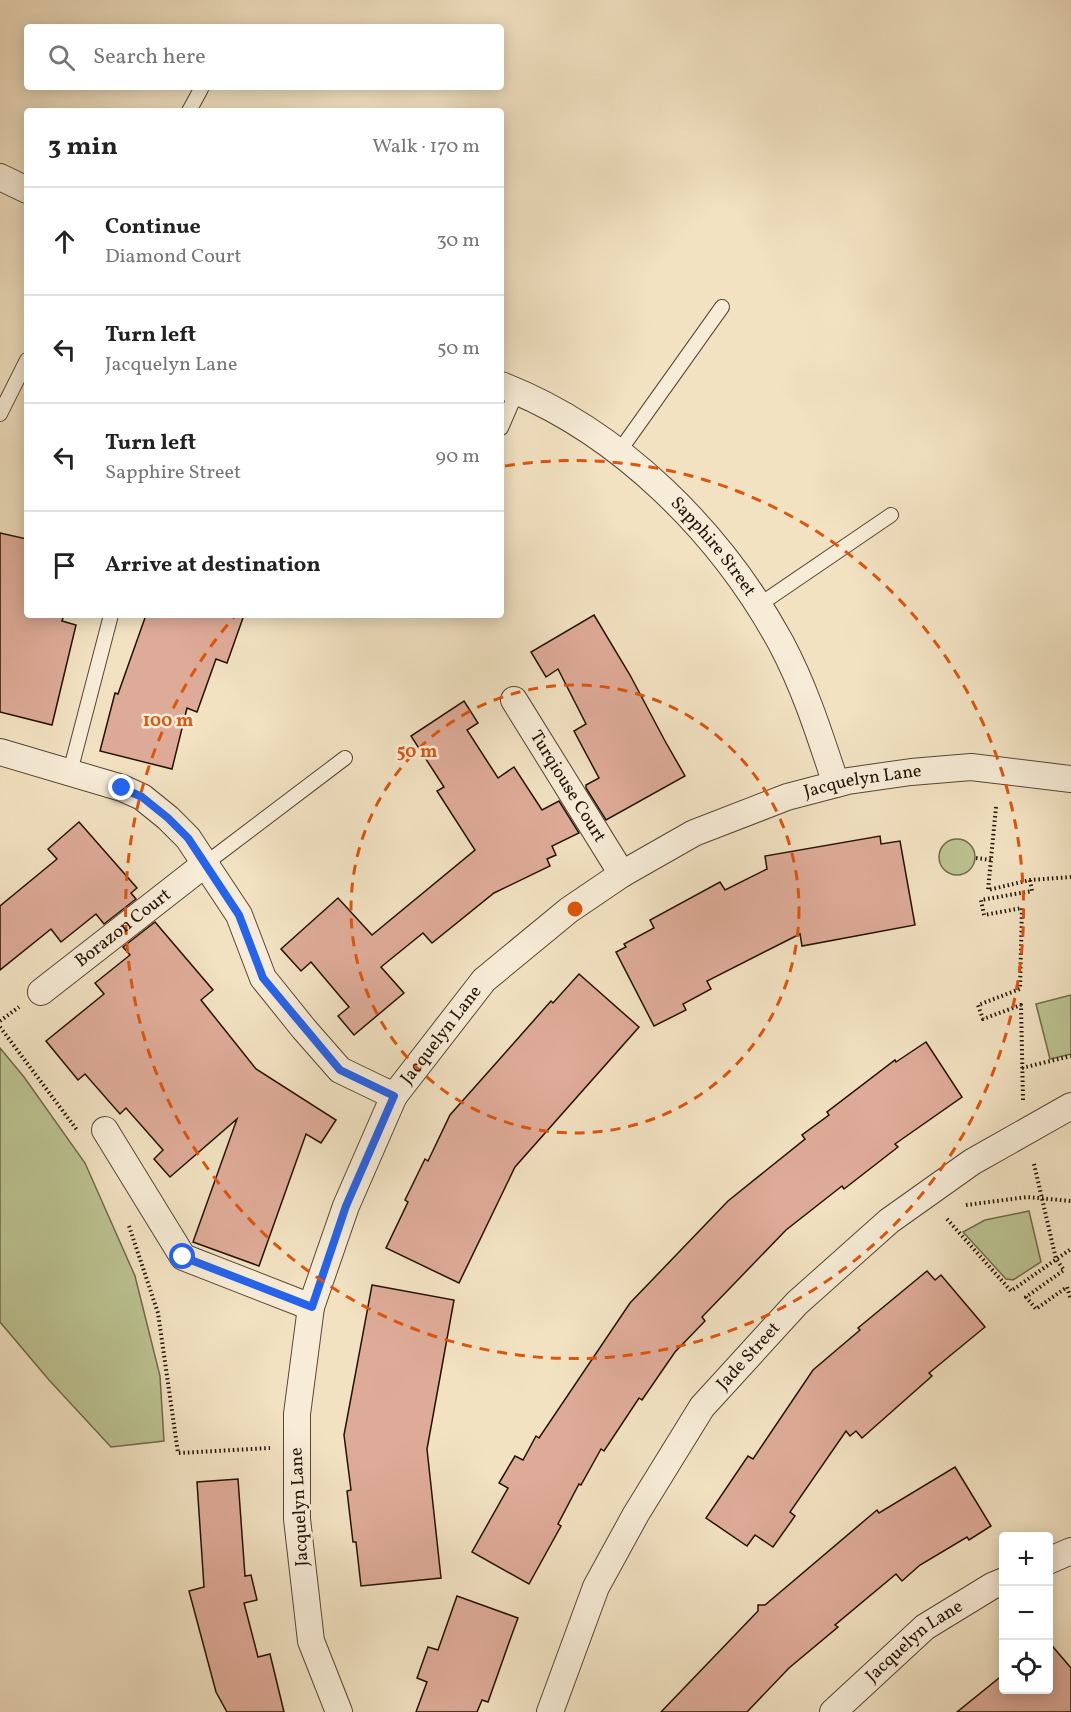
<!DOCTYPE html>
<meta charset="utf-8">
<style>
:root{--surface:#fff;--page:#f6f6f6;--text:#222;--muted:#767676;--line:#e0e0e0}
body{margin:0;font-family:Vollkorn,serif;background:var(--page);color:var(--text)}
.controls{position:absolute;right:18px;bottom:18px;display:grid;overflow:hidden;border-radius:6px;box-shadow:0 3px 15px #0003}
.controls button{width:54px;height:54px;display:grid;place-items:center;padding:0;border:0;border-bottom:2px solid var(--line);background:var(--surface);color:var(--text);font:30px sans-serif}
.stop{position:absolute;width:18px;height:18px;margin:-14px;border:4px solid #2563eb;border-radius:50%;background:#fff}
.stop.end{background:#2563eb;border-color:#fff;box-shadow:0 2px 6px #0008}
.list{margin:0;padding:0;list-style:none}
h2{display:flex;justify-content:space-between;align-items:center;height:78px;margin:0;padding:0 24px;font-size:26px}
h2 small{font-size:20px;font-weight:400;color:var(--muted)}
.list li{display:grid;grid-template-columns:39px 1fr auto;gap:18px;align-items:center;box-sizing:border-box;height:108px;padding:0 24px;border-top:2px solid var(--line)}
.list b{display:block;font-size:22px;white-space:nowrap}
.list p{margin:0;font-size:20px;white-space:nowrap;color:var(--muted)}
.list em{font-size:20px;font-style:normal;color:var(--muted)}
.icon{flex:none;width:33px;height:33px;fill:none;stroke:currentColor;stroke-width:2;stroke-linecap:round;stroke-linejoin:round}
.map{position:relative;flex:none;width:1071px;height:1712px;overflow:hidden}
.search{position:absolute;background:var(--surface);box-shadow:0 3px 15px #0003;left:24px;top:24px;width:480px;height:66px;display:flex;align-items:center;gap:15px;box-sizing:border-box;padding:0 21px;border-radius:6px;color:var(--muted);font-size:22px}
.panel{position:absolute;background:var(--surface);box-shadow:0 3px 15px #0003;left:24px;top:108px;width:480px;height:510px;border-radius:6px}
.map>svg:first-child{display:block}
</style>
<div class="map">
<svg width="1071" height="1712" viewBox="0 0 1071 1712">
<rect width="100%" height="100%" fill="#f2e2c2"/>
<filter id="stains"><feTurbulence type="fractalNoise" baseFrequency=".00333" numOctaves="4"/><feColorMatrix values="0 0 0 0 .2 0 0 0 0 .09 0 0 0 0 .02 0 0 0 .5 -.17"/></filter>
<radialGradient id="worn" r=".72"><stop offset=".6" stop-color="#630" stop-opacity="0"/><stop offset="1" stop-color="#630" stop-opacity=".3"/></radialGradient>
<!-- green -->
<g fill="#bcc392" stroke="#706a4a" stroke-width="1.5">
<circle cx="957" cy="857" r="18"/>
<polygon points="1071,995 1071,1054 1050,1059 1036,1004"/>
<polygon points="0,1048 24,1077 85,1163 135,1276 160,1376 164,1441 111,1447 49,1380 0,1322"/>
<polygon points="1029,1211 1041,1262 1013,1280 1006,1279 963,1232 985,1220"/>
</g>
<!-- building -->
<g fill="#deab98" stroke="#231203" stroke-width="1.5">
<polygon points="0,533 27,539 27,615 64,615 62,621 76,625 52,725 0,712"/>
<polygon points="146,615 244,615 227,663 216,659 197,712 187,708 172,769 100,751 115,693 118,694"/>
<polygon points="594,615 630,675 665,741 685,776 606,820 586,788 586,785 599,778 574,731 586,724 558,669 546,677 531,652"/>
<polygon points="464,701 478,723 467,730 498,778 514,767 542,810 559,801 579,833 552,846 556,855 547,859 550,866 494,893 432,943 423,933 381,967 404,993 354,1035 338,1016 349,1007 311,962 301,971 281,949 338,898 372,935 475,850 437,791 444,787 411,736"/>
<polygon points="79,822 137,888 131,893 136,899 104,924 96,914 61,942 51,929 0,970 0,906 57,859 48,849"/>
<polygon points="880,836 881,844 900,841 915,925 802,946 800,934 707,981 711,989 683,1004 686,1010 654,1026 616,952 626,947 624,944 654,928 650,920 720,882 725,890 767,869 765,856"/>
<polygon points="155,922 213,990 201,1000 256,1069 336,1120 321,1143 306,1134 259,1266 193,1242 237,1119 170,1177 154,1159 163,1150 126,1108 120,1114 85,1074 78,1080 46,1041 104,994 95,983 130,955 123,947"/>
<polygon points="579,974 639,1027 515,1167 459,1283 386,1248 408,1202 405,1200 425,1159 428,1161 450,1115 551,1001 553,1003"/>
<polygon points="926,1042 962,1097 895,1144 898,1147 844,1189 842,1186 786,1230 702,1317 705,1321 675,1352 642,1400 639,1398 604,1451 601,1449 581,1485 579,1484 558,1524 561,1526 529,1584 472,1552 508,1488 499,1483 515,1456 523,1460 536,1436 539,1438 630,1303 728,1201 805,1139 802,1135 829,1115 827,1112 895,1060 896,1062"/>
<polygon points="927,1271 935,1280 941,1275 985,1327 929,1373 932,1376 862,1438 856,1431 850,1436 846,1431 790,1512 795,1516 773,1547 755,1535 747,1546 706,1518 748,1456 753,1459 813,1370 860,1330 858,1328"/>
<polygon points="372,1285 454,1300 427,1449 441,1578 361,1586 356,1542 353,1542 347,1491 351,1490 344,1435"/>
<polygon points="955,1467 991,1526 969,1540 967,1537 920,1565 902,1581 896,1574 835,1625 838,1627 789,1668 747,1712 661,1712 758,1611 758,1605 765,1605 877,1510 879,1513"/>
<polygon points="238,1479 245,1576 251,1575 257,1600 244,1603 258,1657 270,1654 284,1712 227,1712 216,1692 189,1591 204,1587 197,1482"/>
<polygon points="457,1596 518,1618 511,1637 488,1702 482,1700 477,1712 416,1712 427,1682 417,1678 428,1647 438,1650"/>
<polygon points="1048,1641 1071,1668 1071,1712 957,1712 1004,1674 1004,1689 1048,1689"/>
</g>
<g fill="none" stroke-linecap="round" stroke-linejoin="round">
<!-- lane casing -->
<g stroke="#574633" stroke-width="16">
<g id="lane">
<polyline points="189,111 201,89"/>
<polyline points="0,414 27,360"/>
<polyline points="501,428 517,391"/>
<polyline points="618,453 722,307"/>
<polyline points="759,605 891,515"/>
<polyline points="70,772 111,615"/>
<polyline points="205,864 345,758"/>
</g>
</g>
<!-- street casing -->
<g stroke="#574633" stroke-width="28">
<g id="street">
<polyline points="0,177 27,190"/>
<path id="s1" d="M501,385c119,46 220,148 280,258 24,45 39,93 55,141"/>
<path id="s2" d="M514,700l108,174"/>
<polyline points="0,752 122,788 142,797 168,818 188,838 239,915 263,978 304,1029 340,1070 394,1096"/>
<path id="s3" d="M41,992l164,-128"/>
<polyline points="105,1130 183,1257 311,1307"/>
<polyline points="1048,1561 1071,1551"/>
<path id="s4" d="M339,1712l-28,-71 -14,-122v-105l14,-107 35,-101 48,-110 90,-116 85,-70 53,-36 72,-41 93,-36 61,-16 63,-9 60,-5 100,12"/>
<path id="s5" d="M550,1712l46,-125 40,-73 66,-107 95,-104 92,-82 83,-59 99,-56"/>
<path id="s6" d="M833,1712l92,-85 67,-41 12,-5"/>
</g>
</g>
<!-- path -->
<g stroke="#231203" stroke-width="4" stroke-dasharray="1.5 3" stroke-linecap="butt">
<polyline points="996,807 988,890 1030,880 1071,877"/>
<polyline points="976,858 991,860"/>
<polyline points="0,1021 19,1007"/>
<polyline points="0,1027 77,1130"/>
<polyline points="1022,1068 1071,1056"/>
<polyline points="1023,1100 1021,1005 983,1019 978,1005 1020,989 1022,908 984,915 981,900 1032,891 1030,880"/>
<polyline points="1034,1164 1056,1259 1064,1270 1026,1297 1036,1309 1067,1287 1071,1300"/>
<polyline points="966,1205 1027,1197 1071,1201"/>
<polyline points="947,1219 1011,1291 1071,1249"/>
<polyline points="129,1226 158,1313 178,1453 270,1448"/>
</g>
<!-- lane -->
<use href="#lane" stroke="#f7ecd7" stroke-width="14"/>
<!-- street -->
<use href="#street" stroke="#f7ecd7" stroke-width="26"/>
</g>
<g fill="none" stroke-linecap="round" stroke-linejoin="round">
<!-- route -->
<polyline stroke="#2563eb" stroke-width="8" points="122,788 142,797 168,818 188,838 239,915 263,978 340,1070 394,1096 346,1206 312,1307 183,1257"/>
</g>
<!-- distance rings -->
<g fill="none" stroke="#de550c" stroke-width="3" stroke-dasharray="10 8">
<circle cx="575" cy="909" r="224"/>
<path d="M505 466A449 449 0 1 1 234 617"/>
</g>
<g text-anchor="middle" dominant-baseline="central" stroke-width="5" stroke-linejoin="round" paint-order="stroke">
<!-- street labels -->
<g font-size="18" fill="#231203" stroke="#f7ecd7">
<text stroke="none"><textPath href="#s1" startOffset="270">Sapphire Street</textPath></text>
<text stroke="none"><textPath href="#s4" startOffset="1220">Jacquelyn Lane</textPath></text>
<text stroke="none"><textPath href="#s2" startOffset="102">Turqiouse Court</textPath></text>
<text stroke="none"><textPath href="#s3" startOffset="104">Borazon Court</textPath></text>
<text stroke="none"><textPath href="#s4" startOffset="716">Jacquelyn Lane</textPath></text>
<text stroke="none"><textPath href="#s5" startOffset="411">Jade Street</textPath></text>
<text transform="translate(300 1507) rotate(-93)">Jacquelyn Lane</text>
<text stroke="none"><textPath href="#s6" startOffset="108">Jacquelyn Lane</textPath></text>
</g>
</g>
<circle cx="575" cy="909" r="9" fill="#de550c" stroke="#f7ecd7" stroke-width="3"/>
<g font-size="18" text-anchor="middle" font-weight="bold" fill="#de550c" stroke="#f7ecd7" stroke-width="5" stroke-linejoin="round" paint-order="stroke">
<text x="168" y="726">100 m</text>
<text x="417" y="757">50 m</text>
</g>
<rect width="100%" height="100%" filter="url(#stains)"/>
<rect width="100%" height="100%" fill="url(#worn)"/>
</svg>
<div class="controls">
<button>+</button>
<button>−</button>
<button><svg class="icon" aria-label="locate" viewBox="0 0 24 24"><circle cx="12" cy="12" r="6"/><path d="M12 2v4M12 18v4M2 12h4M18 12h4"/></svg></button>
</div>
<div class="stop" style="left:183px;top:1257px"></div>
<div class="stop end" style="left:122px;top:788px"></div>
<div class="search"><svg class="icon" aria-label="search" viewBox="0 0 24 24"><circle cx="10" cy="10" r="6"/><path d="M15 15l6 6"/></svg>Search here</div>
<section class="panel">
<h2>3 min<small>Walk · 170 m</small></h2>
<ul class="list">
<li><svg class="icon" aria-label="ahead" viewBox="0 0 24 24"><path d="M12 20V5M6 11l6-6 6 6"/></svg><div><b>Continue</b><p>Diamond Court</p></div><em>30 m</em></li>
<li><svg class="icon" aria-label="left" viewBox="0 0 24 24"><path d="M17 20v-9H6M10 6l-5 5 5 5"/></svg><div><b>Turn left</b><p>Jacquelyn Lane</p></div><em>50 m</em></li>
<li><svg class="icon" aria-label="left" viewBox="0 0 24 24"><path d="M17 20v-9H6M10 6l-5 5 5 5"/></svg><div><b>Turn left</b><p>Sapphire Street</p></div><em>90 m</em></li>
<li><svg class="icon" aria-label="arrive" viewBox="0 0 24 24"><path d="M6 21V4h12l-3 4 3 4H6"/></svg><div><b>Arrive at destination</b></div></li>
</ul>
</section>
</div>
